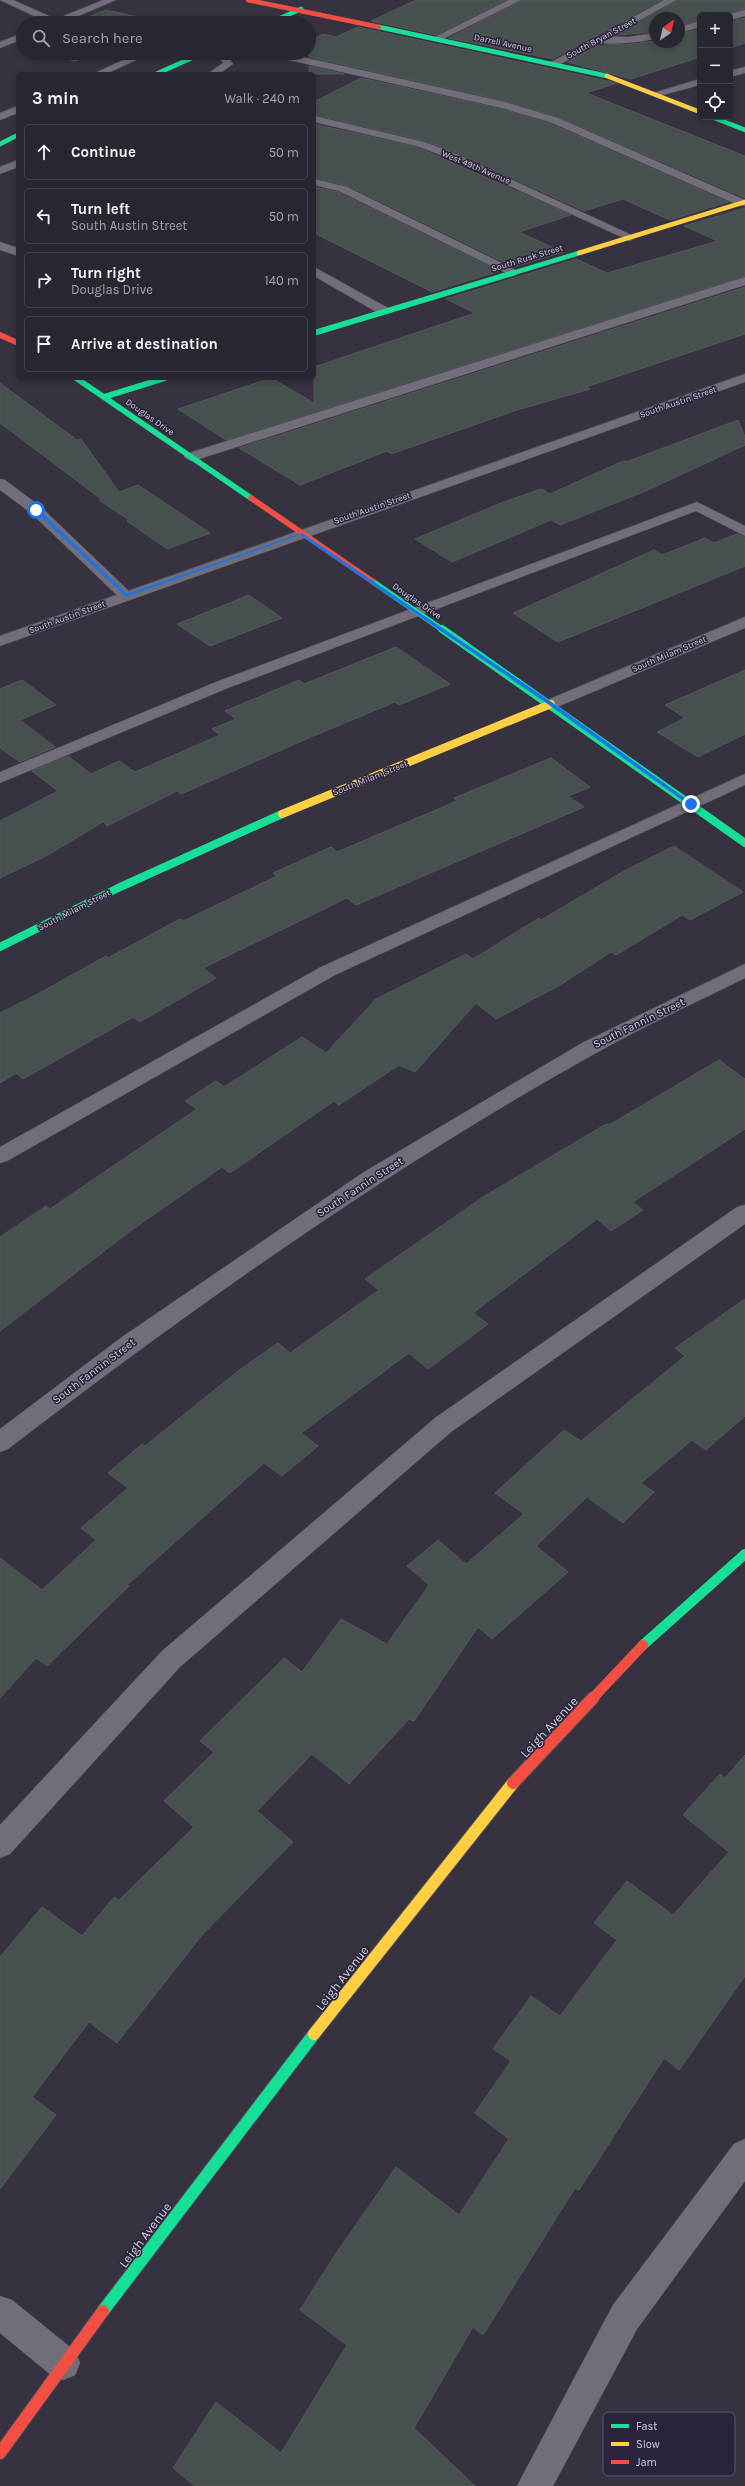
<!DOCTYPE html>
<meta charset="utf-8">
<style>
:root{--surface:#282630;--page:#34323c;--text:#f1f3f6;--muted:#a5a5ab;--line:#44434c}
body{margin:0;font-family:Karla,sans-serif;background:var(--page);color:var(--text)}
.controls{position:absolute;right:12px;top:12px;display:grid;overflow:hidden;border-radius:6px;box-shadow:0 2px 6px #0003}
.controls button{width:36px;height:36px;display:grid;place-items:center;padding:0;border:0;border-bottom:1px solid var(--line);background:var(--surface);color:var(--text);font:20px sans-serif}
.compass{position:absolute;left:649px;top:12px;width:36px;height:36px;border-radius:50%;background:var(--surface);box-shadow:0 2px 6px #0003;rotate:34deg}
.stop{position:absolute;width:12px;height:12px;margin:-9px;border:3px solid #1a73e8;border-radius:50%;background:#fff}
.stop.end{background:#1a73e8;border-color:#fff;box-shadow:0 1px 4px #0008}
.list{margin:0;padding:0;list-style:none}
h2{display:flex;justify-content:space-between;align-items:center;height:52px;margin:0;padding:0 16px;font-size:17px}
h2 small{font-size:13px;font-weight:400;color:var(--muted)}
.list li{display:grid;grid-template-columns:26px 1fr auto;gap:12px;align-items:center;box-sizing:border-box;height:56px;margin:0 8px 8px;padding:0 8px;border:1px solid var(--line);border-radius:6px}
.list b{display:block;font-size:15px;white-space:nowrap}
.list p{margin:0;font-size:13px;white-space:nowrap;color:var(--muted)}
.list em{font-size:13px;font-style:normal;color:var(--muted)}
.icon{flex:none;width:22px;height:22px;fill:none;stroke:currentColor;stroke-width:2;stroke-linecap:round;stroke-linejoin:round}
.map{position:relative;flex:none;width:745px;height:2486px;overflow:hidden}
.search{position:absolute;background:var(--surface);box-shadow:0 2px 6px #0003;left:16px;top:16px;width:300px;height:44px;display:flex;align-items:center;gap:10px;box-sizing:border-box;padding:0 14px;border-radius:22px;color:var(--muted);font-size:15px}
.panel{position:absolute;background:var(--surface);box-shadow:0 2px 6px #0003;left:16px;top:72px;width:300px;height:308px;border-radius:6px}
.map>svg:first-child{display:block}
</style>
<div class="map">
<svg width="745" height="2486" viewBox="0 0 745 2486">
<rect width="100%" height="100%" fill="#363240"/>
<!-- building -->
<g fill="#45504f" stroke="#55575b">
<polygon points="416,0 506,0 436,35 371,21"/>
<polygon points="522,0 661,0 553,59 449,38"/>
<polygon points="677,0 745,0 745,9 726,15 700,15 700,20 679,25 679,18 655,18 655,32 616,35"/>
<polygon points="106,10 166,23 73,23"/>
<polygon points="745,18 745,43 730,48 730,21"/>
<polygon points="358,27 617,83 586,93 745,156 745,198 558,117 505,101 309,57 309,41 323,34 336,37"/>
<polygon points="700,29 700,57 631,79 567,62 601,43 624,45 655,41 679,42 679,34"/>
<polygon points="41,53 95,53 75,61"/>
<polygon points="309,66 344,74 309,74"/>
<polygon points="361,78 502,109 549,123 728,202 670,220 623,199 584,211 455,152 425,141 314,115 314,102"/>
<polygon points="314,124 417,147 571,215 519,232 563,252 514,267 348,186 314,178"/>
<polygon points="314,187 338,192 499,271 432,292 314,233"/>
<polygon points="745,208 745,276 226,440 178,409 271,378 314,403 314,367 475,313 446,299 576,259 607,273 718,241 684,226"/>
<polygon points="745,287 745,334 586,387 590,389 517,410 391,454 387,451 300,485 239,448"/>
<polygon points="0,383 77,440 81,439 119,492 138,485 210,533 167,549 127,521 129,520 99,500 101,499 0,423"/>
<polygon points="738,420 745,437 745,445 648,490 560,525 551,520 452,562 415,539 501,503 541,489 550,494 623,461 626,462"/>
<polygon points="737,534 745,537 745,566 558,642 513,613 654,550 662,555 705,538 714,543"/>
<polygon points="249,595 282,618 210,646 177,624"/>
<polygon points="396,647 450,684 399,705 395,702 311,737 181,794 177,791 107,826 103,822 48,855 0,878 0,821 58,791 32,771 68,756 91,774 119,761 135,772 220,735 212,729 236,719 225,711 299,680 304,684"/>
<polygon points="745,670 745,734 698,757 657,732 685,718 665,705"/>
<polygon points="22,680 56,705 20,720 55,747 20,762 0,748 0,689"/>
<polygon points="551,758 590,787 568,796 584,807 356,905 347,898 203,968 216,978 140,1022 133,1017 23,1079 16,1073 0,1083 0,1013 34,996 106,956 108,958 180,919 183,921 277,876 273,873 331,847 337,852 457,801 454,798"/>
<polygon points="674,846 743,892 690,920 682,915 616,955 611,952 560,985 496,1019 476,1003 415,1072 399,1065 339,1105 334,1101 230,1173 222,1167 129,1232 0,1331 0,1237 46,1206 50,1209 197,1109 185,1101 216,1081 224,1087 302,1037 326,1053 376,999 466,954 473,959 539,918 541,920 624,871"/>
<polygon points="719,1060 745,1079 745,1129 633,1202 643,1210 611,1231 597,1219 473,1313 488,1324 428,1369 409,1353 301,1433 318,1446 282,1476 264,1463 127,1585 129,1586 47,1666 36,1658 0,1698 0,1558 42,1590 96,1540 81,1528 128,1488 108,1473 142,1444 145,1446 238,1371 278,1343 290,1353 379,1290 365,1279 483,1197 606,1124 609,1125"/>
<polygon points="745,1299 745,1416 706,1450 692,1440 641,1483 654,1492 623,1523 587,1497 536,1546 568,1572 492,1639 478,1627 414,1721 409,1719 349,1784 312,1754 257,1811 293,1842 202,1935 117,2043 89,2022 32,2097 56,2115 0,2189 0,1957 42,1907 82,1936 114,1897 119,1900 194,1827 164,1801 214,1752 200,1741 284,1658 302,1672 341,1619 387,1644 429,1585 407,1566 438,1540 466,1564 524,1514 495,1493 564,1430 581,1441 685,1356 675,1348"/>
<polygon points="745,1755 745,1976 679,2070 664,2058 579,2190 575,2188 483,2335 473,2327 414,2428 475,2486 195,2486 173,2468 216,2402 281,2453 347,2345 300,2310 335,2255 396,2167 459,2215 509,2139 475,2113 511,2061 493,2049 531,1996 560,2016 617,1940 594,1923 627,1881 673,1915 729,1852 683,1815 720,1774 725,1778"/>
</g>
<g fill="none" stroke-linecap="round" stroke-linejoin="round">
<!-- lane casing -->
<g stroke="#524f5b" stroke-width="1">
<g id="lane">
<polygon points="0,0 13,0 56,19 103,0 116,0 62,23 49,23"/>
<polygon points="509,0 521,0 439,41 431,39"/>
<polygon points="745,10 745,16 730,20 730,15 727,15"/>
<polygon points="700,21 700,27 679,33 679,27"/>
<polygon points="23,33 23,39 0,48 0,42"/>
<path d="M655,33v6c-12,2 -51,9 -60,0l5,-3 29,1z"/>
<polygon points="266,53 284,53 505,102 558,118 745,200 745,206 738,205 550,122 502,108 271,56"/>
<polygon points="314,179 347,187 520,272 514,276 510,275 339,191 314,185"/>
<polygon points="0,242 18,248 18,256 0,250"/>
<polygon points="745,277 745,285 196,460 191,461 184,457 186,454"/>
<polygon points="0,479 5,480 41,507 131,593 134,596 131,599 121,599 31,513 0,490"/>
<polygon points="697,502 745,526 745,536 696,511 228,688 0,783 0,772 216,682"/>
<polygon points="745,774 745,785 335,975 7,1161 0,1163 0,1147 321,967"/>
<polygon points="745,1205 745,1224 451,1432 180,1667 10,1854 0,1858 0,1825 162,1651 435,1418 737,1207"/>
<polygon points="745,2139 745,2181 637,2329 553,2486 517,2486 613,2305 734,2144"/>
</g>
</g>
<!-- street casing -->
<g stroke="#524f5b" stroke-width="1">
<g id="street">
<polygon points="664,0 676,0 557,66 548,64"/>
<polygon points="138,53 151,53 106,74 93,74"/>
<polygon points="216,53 226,53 233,64 219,74 207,74 223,63"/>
<polygon points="745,67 745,73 730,77 730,71"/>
<polygon points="700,79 700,85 655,97 650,94"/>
<polygon points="18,106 18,113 0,120 0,113"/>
<polygon points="314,116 424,142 454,153 636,237 630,241 626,239 446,157 417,146 314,122"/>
<polygon points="18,160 18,167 0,174 0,167"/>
<polygon points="314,267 388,308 390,311 388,314 380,314 314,276"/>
<polygon points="745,374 745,382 0,646 0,636"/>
<polygon points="745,617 745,628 557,707 545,707 543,704 545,701"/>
<path d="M745,964v14c-50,25 -101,48 -149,75 -207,115 -400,252 -588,396l-8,3v-23l122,-92 242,-165 218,-129z"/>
<polygon points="0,2296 12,2300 75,2351 80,2363 75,2375 63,2380 51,2375 0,2333"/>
</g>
</g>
<!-- fast-far4 casing -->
<g stroke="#524f5b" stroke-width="5">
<g id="fast-far4">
<polyline points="269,23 301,9"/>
<polyline points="379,27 607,76"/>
<polyline points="156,74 203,53"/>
<polyline points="712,117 745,130"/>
<polyline points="0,144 18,135"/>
<polyline points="510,274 579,253"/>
</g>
</g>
<!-- fast-far3 casing -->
<g stroke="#524f5b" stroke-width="6">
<g id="fast-far3">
<polyline points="314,333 513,273"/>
<polyline points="76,378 251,498"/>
<polyline points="104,397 165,378"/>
<polyline points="372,581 443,630"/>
</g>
</g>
<!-- fast-far2 casing -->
<g stroke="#524f5b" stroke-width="8">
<g id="fast-far2">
<polyline points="442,629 745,843"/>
<polyline points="0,947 118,888 282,814"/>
</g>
</g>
<!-- fast-far1 casing -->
<g stroke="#524f5b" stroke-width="10">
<polyline id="fast-far1" points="643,1645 745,1554"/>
</g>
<!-- fast casing -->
<g stroke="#524f5b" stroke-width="14">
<polyline id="fast" points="103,2311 314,2034"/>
</g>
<!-- slow-far2 casing -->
<g stroke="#524f5b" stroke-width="5">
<g id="slow-far2">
<polyline points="607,76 700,112"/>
<polyline points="579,253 745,202"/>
</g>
</g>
<!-- slow-far1 casing -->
<g stroke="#524f5b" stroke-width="8">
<polyline id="slow-far1" points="282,814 551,704"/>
</g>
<!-- slow casing -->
<g stroke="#524f5b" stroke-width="14">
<polyline id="slow" points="314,2034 513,1783"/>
</g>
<!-- jam-far3 casing -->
<g stroke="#524f5b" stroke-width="5">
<polyline id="jam-far3" points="248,0 379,27"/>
</g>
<!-- jam-far2 casing -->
<g stroke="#524f5b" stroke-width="6">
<g id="jam-far2">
<polyline points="0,335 18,343"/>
<polyline points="251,498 372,581"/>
</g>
</g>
<!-- jam-far1 casing -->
<g stroke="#524f5b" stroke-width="10">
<polyline id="jam-far1" points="592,1699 643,1645"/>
</g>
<!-- jam casing -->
<g stroke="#524f5b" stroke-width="14">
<g id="jam">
<polyline points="513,1783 593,1698"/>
<polyline points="0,2453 103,2311"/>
</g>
</g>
<!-- lane -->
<use href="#lane" fill="#726e79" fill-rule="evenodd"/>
<!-- street -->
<use href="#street" fill="#726e79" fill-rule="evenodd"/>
<!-- fast-far4 -->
<use href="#fast-far4" stroke="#16e098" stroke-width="4.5"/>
<!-- fast-far3 -->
<use href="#fast-far3" stroke="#16e098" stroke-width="5.5"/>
<!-- fast-far2 -->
<use href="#fast-far2" stroke="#16e098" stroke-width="8"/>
<!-- fast-far1 -->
<use href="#fast-far1" stroke="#16e098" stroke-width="10"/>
<!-- fast -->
<use href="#fast" stroke="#16e098" stroke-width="12"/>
<!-- slow-far2 -->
<use href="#slow-far2" stroke="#ffcf43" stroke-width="4.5"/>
<!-- slow-far1 -->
<use href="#slow-far1" stroke="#ffcf43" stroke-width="8"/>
<!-- slow -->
<use href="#slow" stroke="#ffcf43" stroke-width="12"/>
<!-- jam-far3 -->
<use href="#jam-far3" stroke="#f24e42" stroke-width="4.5"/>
<!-- jam-far2 -->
<use href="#jam-far2" stroke="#f24e42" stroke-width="5.5"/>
<!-- jam-far1 -->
<use href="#jam-far1" stroke="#f24e42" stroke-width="10"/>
<!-- jam -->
<use href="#jam" stroke="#f24e42" stroke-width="12"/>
</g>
<!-- route -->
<polygon fill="#1a73e8" points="38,509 127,594 302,533 553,703 693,804 689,805 549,705 300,535 126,597 34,510"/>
<g text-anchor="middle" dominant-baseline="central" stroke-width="3" stroke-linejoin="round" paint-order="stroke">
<!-- far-street labels -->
<g font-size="9" fill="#d4d0e0" stroke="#2a233b">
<text transform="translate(601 38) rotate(-28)">South Bryan Street</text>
<text transform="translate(503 43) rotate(12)">Darrell Avenue</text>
<text transform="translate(476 167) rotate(23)">West 49th Avenue</text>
<text transform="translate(527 258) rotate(-17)">South Rusk Street</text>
<text transform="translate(678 402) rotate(-19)">South Austin Street</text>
<text transform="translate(150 417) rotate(35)">Douglas Drive</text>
<text transform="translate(372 508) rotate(-19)">South Austin Street</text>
<text transform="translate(417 601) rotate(34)">Douglas Drive</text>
<text transform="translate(67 617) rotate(-20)">South Austin Street</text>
<text transform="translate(669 654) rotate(-23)">South Milam Street</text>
<text transform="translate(370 778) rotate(-22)">South Milam Street</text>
<text transform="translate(74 910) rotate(-27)">South Milam Street</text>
</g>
<!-- street labels -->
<g font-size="11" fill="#d4d0e0" stroke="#2a233b">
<text transform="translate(639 1023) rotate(-26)">South Fannin Street</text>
<text transform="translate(360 1187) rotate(-33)">South Fannin Street</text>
<text transform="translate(94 1371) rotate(-37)">South Fannin Street</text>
</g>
<!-- near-street labels -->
<g font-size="13" fill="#d4d0e0" stroke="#2a233b">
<text transform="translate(549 1727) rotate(-47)">Leigh Avenue</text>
<text transform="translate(342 1978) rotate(-52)">Leigh Avenue</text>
<text transform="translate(145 2235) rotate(-53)">Leigh Avenue</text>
</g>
</g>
<!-- legend -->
<rect x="603" y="2412" width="132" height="64" rx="6" fill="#2a233b" stroke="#5d576d" stroke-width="1"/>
<rect x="611" y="2424" width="18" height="4" fill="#16e098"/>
<rect x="611" y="2442" width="18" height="4" fill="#ffcf43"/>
<rect x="611" y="2460" width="18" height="4" fill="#f24e42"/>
<g font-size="11" fill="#d4d0e0">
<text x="636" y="2430">Fast</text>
<text x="636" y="2448">Slow</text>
<text x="636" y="2466">Jam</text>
</g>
</svg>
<div class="controls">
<button>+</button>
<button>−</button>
<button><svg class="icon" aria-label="locate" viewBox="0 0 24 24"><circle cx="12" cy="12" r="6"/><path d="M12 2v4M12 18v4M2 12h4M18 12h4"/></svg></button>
</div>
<svg class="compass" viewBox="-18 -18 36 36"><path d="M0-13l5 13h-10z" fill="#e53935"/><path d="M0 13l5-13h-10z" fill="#a5a5ab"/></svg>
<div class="stop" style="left:36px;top:510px"></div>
<div class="stop end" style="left:691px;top:804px"></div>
<div class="search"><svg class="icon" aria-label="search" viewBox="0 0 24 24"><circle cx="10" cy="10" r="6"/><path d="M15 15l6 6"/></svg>Search here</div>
<section class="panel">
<h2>3 min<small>Walk · 240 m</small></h2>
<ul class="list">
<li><svg class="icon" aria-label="ahead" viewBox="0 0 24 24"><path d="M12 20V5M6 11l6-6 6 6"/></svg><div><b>Continue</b></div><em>50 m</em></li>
<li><svg class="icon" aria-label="left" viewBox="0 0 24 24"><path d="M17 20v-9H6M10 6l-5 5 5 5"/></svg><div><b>Turn left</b><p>South Austin Street</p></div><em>50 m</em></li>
<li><svg class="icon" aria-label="right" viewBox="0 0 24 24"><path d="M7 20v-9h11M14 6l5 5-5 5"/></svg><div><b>Turn right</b><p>Douglas Drive</p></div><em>140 m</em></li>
<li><svg class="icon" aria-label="arrive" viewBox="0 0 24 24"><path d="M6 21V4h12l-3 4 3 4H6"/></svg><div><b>Arrive at destination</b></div></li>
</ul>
</section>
</div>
